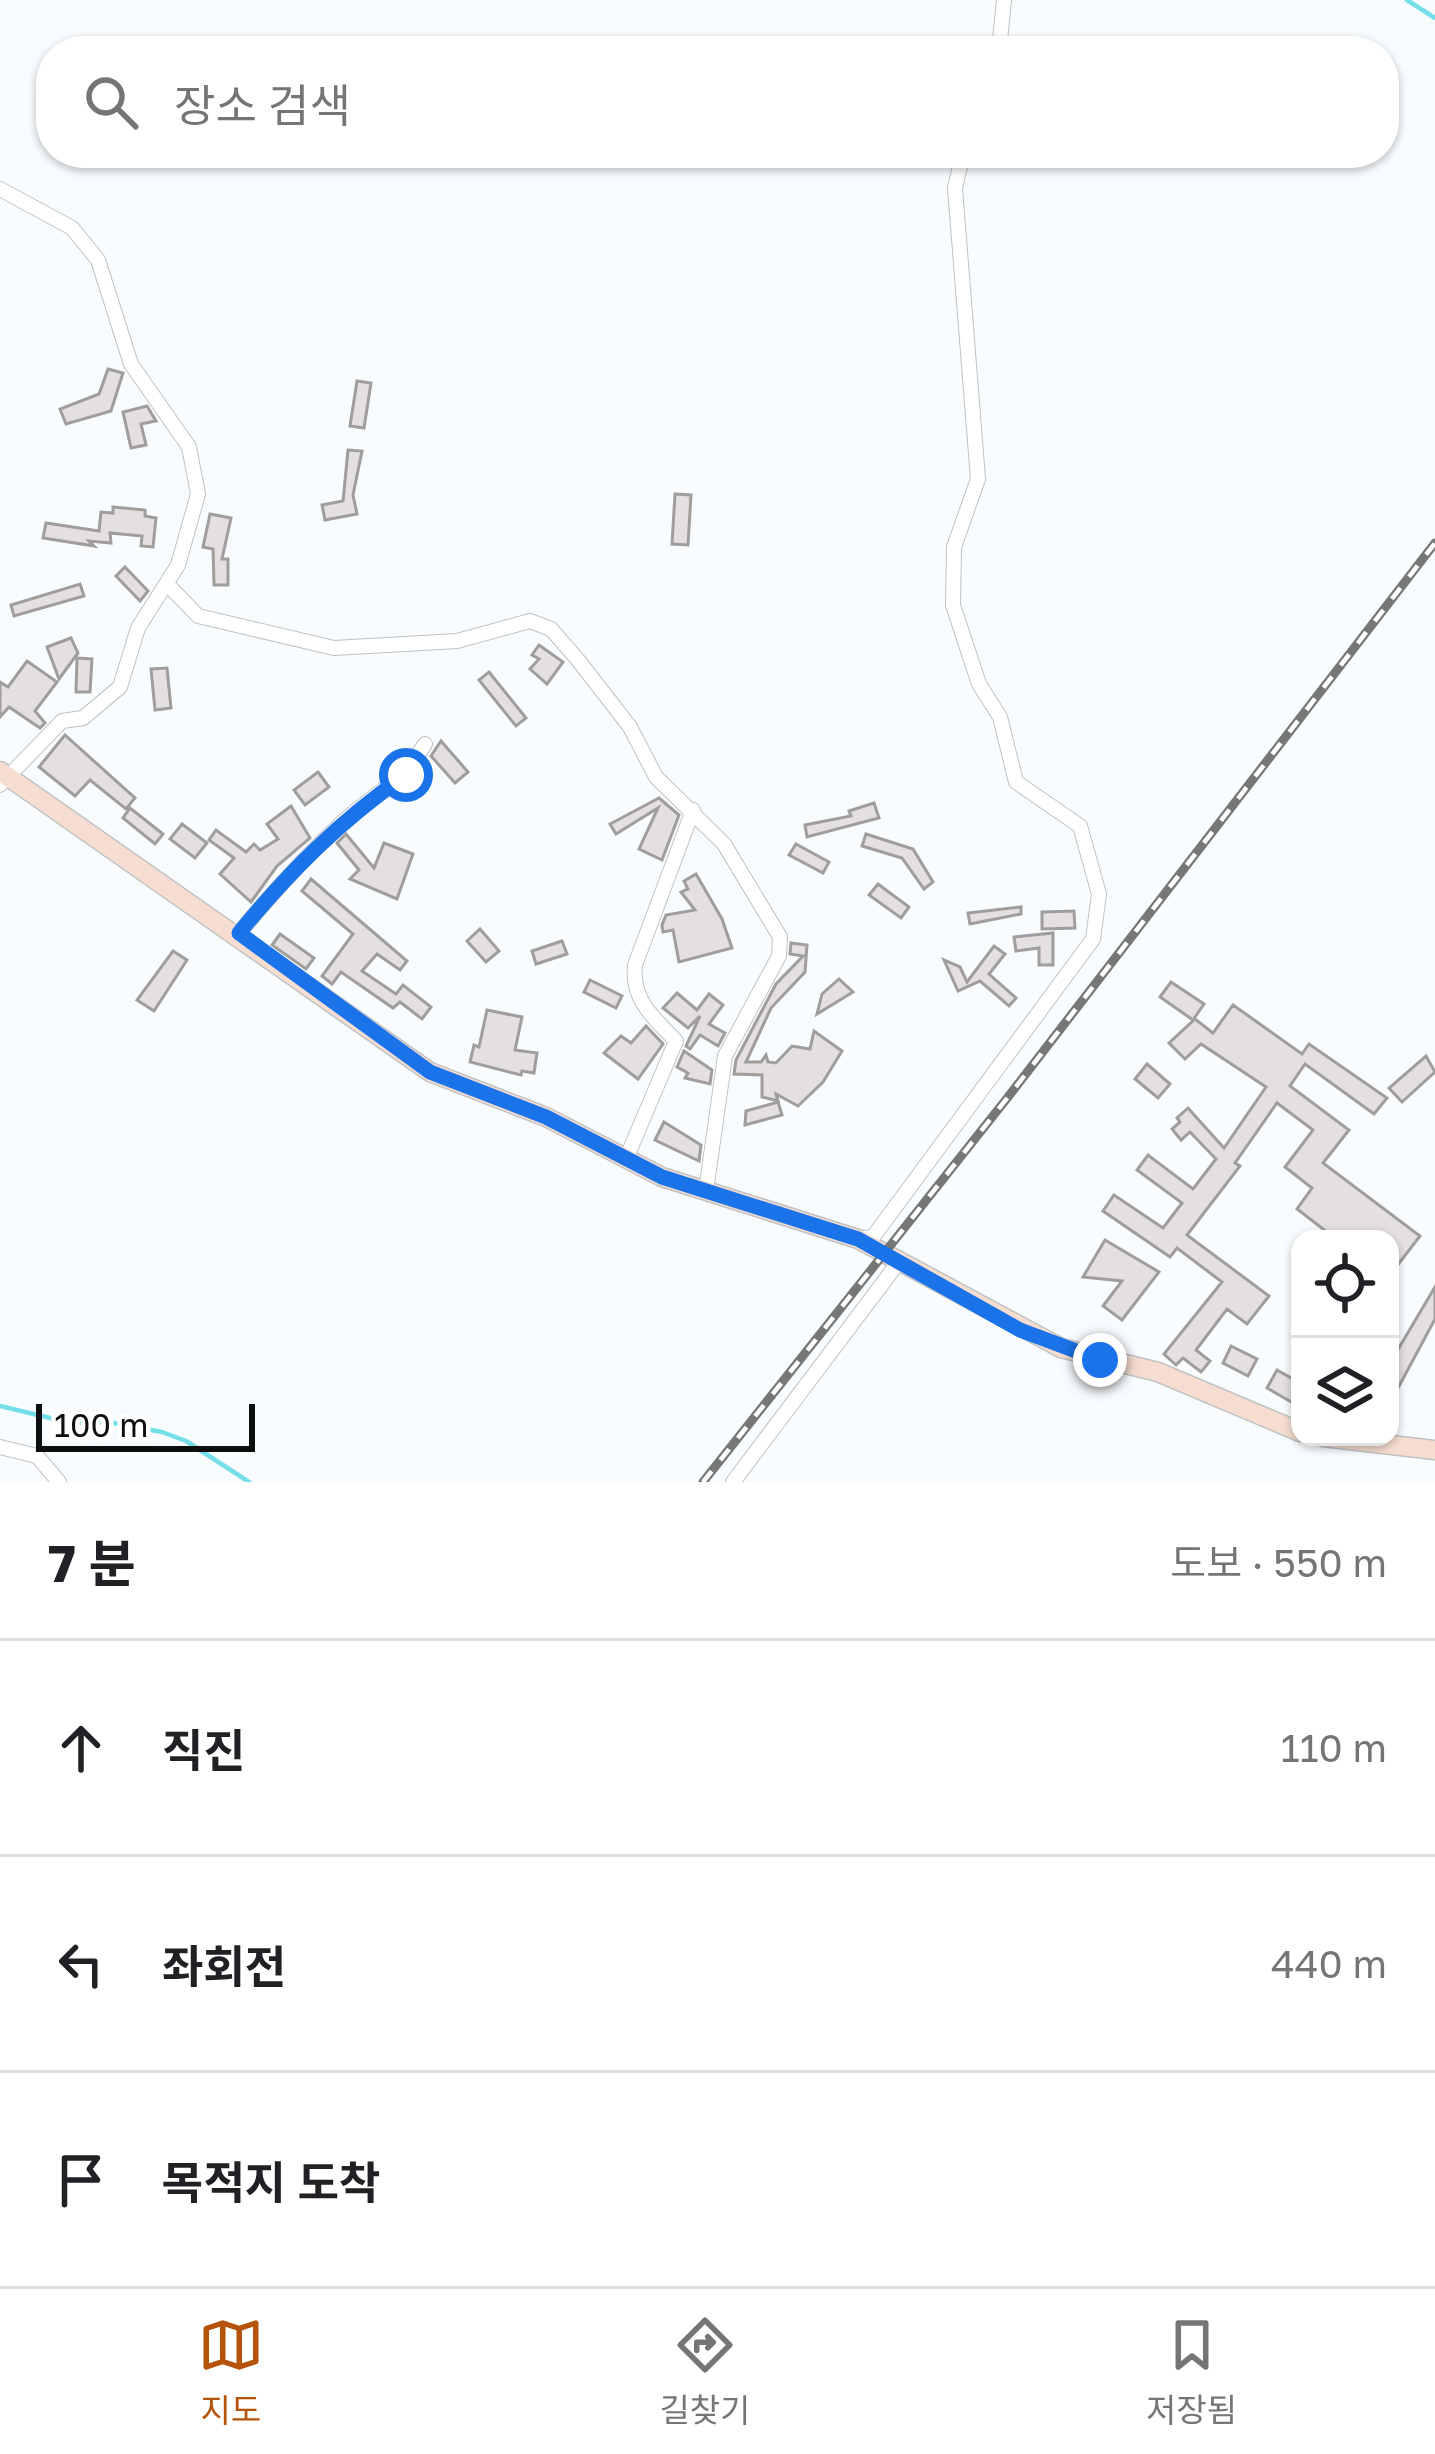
<!DOCTYPE html>
<html lang="ko">
<meta charset="utf-8">
<style>
:root{--surface:#fff;--page:#f6f6f6;--text:#202124;--muted:#757577;--line:#e0e0e0;--accent:#b45309}
body{margin:0;font-family:"Golos Text","Noto Sans KR",sans-serif;background:var(--page);color:var(--text)}
.controls{position:absolute;right:36px;bottom:36px;display:grid;overflow:hidden;border-radius:24px;box-shadow:0 3px 9px #0004}
.controls button{width:108px;height:108px;display:grid;place-items:center;padding:0;border:0;border-bottom:3px solid var(--line);background:var(--surface);color:var(--text);font:60px sans-serif}
.scale{position:absolute;left:36px;bottom:30px;width:219px;box-sizing:border-box;padding-left:12px;border:6px solid #0d0e0e;border-top:0;font-size:33px;line-height:42px;white-space:nowrap;color:#0d0e0e;-webkit-text-stroke:9px #fff;paint-order:stroke}
.stop{position:absolute;width:36px;height:36px;margin:-27px;border:9px solid #1a73e8;border-radius:50%;background:#fff}
.stop.end{background:#1a73e8;border-color:#fff;box-shadow:0 3px 12px #0008}
.list{margin:0;padding:0;list-style:none}
h2{display:flex;justify-content:space-between;align-items:center;height:156px;margin:0;padding:0 48px;font-size:51px}
h2 small{font-size:39px;font-weight:400;color:var(--muted)}
.list li{display:grid;grid-template-columns:78px 1fr auto;gap:36px;align-items:center;box-sizing:border-box;height:216px;padding:0 48px;border-top:3px solid var(--line)}
.list b{display:block;font-size:45px;white-space:nowrap}
.list em{font-size:39px;font-style:normal;color:var(--muted)}
.icon{flex:none;width:66px;height:66px;fill:none;stroke:currentColor;stroke-width:2;stroke-linecap:round;stroke-linejoin:round}
.map{position:relative;flex:none;width:1435px;height:1482px;overflow:hidden}
.search{position:absolute;background:var(--surface);box-shadow:0 3px 9px #0004;left:36px;right:36px;top:36px;height:132px;display:flex;align-items:center;gap:30px;box-sizing:border-box;padding:0 42px;border-radius:48px;color:var(--muted);font-size:45px}
.sheet{height:804px;background:var(--surface)}
nav{display:flex;justify-content:space-around;align-items:center;box-sizing:border-box;height:168px;border-top:3px solid var(--line);background:var(--surface);font-size:33px;color:var(--muted)}
nav a{display:grid;justify-items:center;gap:6px}
nav .on{color:var(--accent)}
.map>svg:first-child{display:block}
</style>
<div class="map">
<svg width="1435" height="1482" viewBox="0 0 1435 1482">
<rect width="100%" height="100%" fill="#f9fcfe"/>
<g fill="none" stroke-linecap="round" stroke-linejoin="round">
<!-- stream -->
<g stroke="#74dfe9" stroke-width="4.5">
<polyline points="1407,0 1435,18"/>
<polyline points="0,1406 71,1423 108,1422 162,1432 186,1441 249,1482"/>
</g>
</g>
<!-- building -->
<g fill="#e3e0df" stroke="#a09d9d" stroke-width="3">
<polygon points="108,369 123,373 111,411 66,424 60,409 99,394"/>
<polygon points="357,381 371,383 364,428 350,426"/>
<polygon points="147,406 156,421 141,424 146,445 131,448 123,412"/>
<polygon points="348,450 362,451 353,495 357,514 325,520 322,505 343,501"/>
<polygon points="675,494 691,495 688,545 672,544"/>
<polygon points="113,507 145,510 145,516 156,518 153,547 141,546 142,536 110,533 111,543 89,541 94,546 43,538 46,523 99,531 101,512 113,513"/>
<polygon points="210,514 231,518 222,559 228,559 228,585 214,585 213,549 203,547"/>
<polygon points="125,567 148,591 140,601 116,576"/>
<polygon points="80,584 84,596 14,616 11,605"/>
<polygon points="71,638 78,653 59,679 47,647"/>
<polygon points="539,645 563,662 547,684 530,669 539,659 532,655"/>
<polygon points="77,658 92,659 90,692 76,692"/>
<polygon points="27,661 57,682 35,711 45,723 40,728 9,707 0,717 0,682 8,687"/>
<polygon points="167,668 171,708 155,710 151,669"/>
<polygon points="489,672 526,718 516,726 479,680"/>
<polygon points="65,735 135,798 126,809 90,780 75,796 39,767"/>
<polygon points="441,741 468,772 455,783 431,756"/>
<polygon points="318,772 329,787 305,805 294,790"/>
<polygon points="659,798 679,815 662,860 639,849 658,808 616,834 610,824"/>
<polygon points="874,803 879,818 807,837 805,825 851,816 849,811"/>
<polygon points="291,806 310,838 277,866 251,902 220,874 234,858 209,840 216,830 246,852 254,844 260,850 278,839 267,824"/>
<polygon points="130,808 163,834 155,844 123,818"/>
<polygon points="182,824 207,843 195,858 170,839"/>
<polygon points="346,834 374,868 384,843 413,854 397,899 350,879 359,870 337,843"/>
<polygon points="866,834 913,849 933,882 924,889 902,858 862,846"/>
<polygon points="796,844 829,862 823,873 789,855"/>
<polygon points="696,874 722,919 732,948 679,962 673,930 663,932 662,925 666,915 695,910 681,892 688,889 684,881"/>
<polygon points="311,879 407,961 400,970 377,954 362,971 396,994 403,985 431,1007 422,1019 400,1002 393,1008 341,972 332,984 322,976 353,934 302,891"/>
<polygon points="878,884 909,907 901,918 869,895"/>
<polygon points="1021,907 1021,914 970,924 968,913"/>
<polygon points="1074,911 1075,928 1042,929 1042,912"/>
<polygon points="480,929 499,951 486,962 467,941"/>
<polygon points="1053,933 1053,965 1039,965 1039,948 1016,951 1014,937"/>
<polygon points="280,934 314,958 306,969 272,945"/>
<polygon points="562,941 567,954 536,964 532,951"/>
<polygon points="791,943 807,945 805,972 771,1008 746,1062 761,1062 766,1055 768,1062 776,1063 792,1046 810,1049 814,1031 842,1051 823,1082 798,1106 776,1094 778,1101 762,1097 762,1075 734,1074 736,1060 776,984 803,956 790,954"/>
<polygon points="994,946 1005,954 989,974 1016,998 1009,1006 980,981 958,991 944,960 960,967 967,982"/>
<polygon points="173,951 187,960 154,1011 137,1000"/>
<polygon points="839,979 853,992 817,1014 822,994"/>
<polygon points="590,980 622,996 616,1008 584,992"/>
<polygon points="1171,982 1204,1004 1193,1020 1160,997"/>
<polygon points="677,993 697,1010 709,994 723,1005 709,1024 725,1033 718,1046 700,1035 690,1049 686,1046 700,1016 688,1028 663,1008"/>
<polygon points="1233,1005 1302,1054 1309,1044 1387,1098 1374,1114 1305,1064 1290,1086 1349,1130 1323,1163 1420,1236 1390,1275 1390,1239 1336,1239 1297,1209 1312,1188 1285,1167 1313,1130 1277,1103 1235,1163 1240,1166 1187,1235 1269,1296 1247,1324 1227,1309 1196,1350 1210,1361 1201,1372 1183,1358 1176,1365 1164,1354 1222,1282 1177,1248 1170,1257 1103,1211 1114,1195 1163,1228 1182,1203 1137,1170 1148,1155 1193,1189 1216,1159 1190,1132 1181,1140 1172,1129 1180,1122 1177,1118 1188,1108 1224,1148 1266,1087 1201,1044 1185,1059 1169,1043 1195,1019 1213,1033"/>
<polygon points="487,1010 522,1017 515,1050 537,1053 534,1073 522,1071 521,1075 470,1062 474,1045 479,1047"/>
<polygon points="646,1026 663,1044 638,1079 604,1053 621,1036 631,1043"/>
<polygon points="684,1051 712,1070 710,1084 685,1078 688,1073 677,1067"/>
<polygon points="1426,1056 1435,1072 1402,1102 1389,1088"/>
<polygon points="1147,1064 1170,1084 1158,1098 1135,1079"/>
<polygon points="778,1102 782,1115 745,1125 746,1111"/>
<polygon points="664,1122 701,1145 699,1161 655,1140"/>
<polygon points="1105,1240 1159,1272 1122,1320 1103,1306 1122,1281 1083,1277"/>
<polygon points="1435,1287 1435,1319 1390,1403 1390,1363"/>
<polygon points="1231,1346 1257,1359 1248,1376 1223,1363"/>
<polygon points="1277,1370 1300,1383 1300,1407 1267,1388"/>
</g>
<g fill="none" stroke-linecap="round" stroke-linejoin="round">
<!-- street casing -->
<g stroke="#c0c2c4" stroke-width="16">
<g id="street">
<polyline points="999,51 1004,0"/>
<polyline points="0,189 72,228 98,260 131,364 189,447 198,494 178,565 138,628 120,687 83,718 62,721 0,785"/>
<polyline points="168,585 198,616 334,648 457,641 530,621 551,629 578,660 630,727 656,777 724,844 780,937 779,956 725,1056 706,1191"/>
<path d="M239,933c33,-40 66,-76 104,-111 32,-29 59,-40 82,-78"/>
<path d="M626,1159l50,-118c-22,-23 -45,-41 -41,-76l58,-155"/>
<polyline points="858,1239 873,1237 1093,939 1099,894 1080,826 1016,782 1000,717 979,684 953,605 954,547 978,479 955,188 963,153"/>
<polyline points="0,1447 37,1456 59,1482"/>
<polyline points="733,1482 898,1263"/>
</g>
</g>
<!-- secondary casing -->
<g stroke="#c0c2c4" stroke-width="21">
<g id="secondary">
<polyline points="0,771 430,1072 546,1117 662,1177 858,1239 1061,1348 1158,1372 1300,1432"/>
<polyline points="1323,1437 1435,1450"/>
</g>
</g>
<!-- street -->
<use href="#street" stroke="#fff" stroke-width="14"/>
<!-- secondary -->
<use href="#secondary" stroke="#f6ddd1" stroke-width="18"/>
<!-- rail casing -->
<g stroke="#767878" stroke-width="9">
<polyline id="rail" points="703,1482 1008,1097 1435,543"/>
</g>
<!-- rail -->
<use href="#rail" stroke="#fff" stroke-width="4.5" stroke-dasharray="14" stroke-linecap="butt"/>
</g>
<g fill="none" stroke-linecap="round" stroke-linejoin="round">
<!-- route -->
<path stroke="#1a73e8" stroke-width="15" d="M406,775c-65,45 -117,97 -167,158l191,139 116,45 116,60 196,62 162,91 80,30"/>
</g>
</svg>
<div class="controls">
<button><svg class="icon" aria-label="locate" viewBox="0 0 24 24"><circle cx="12" cy="12" r="6"/><path d="M12 2v4M12 18v4M2 12h4M18 12h4"/></svg></button>
<button><svg class="icon" aria-label="layers" viewBox="0 0 24 24"><path d="M12 4l9 5-9 5-9-5zM3 14l9 5 9-5"/></svg></button>
</div>
<div class="scale">100 m</div>
<div class="stop" style="left:406px;top:775px"></div>
<div class="stop end" style="left:1100px;top:1360px"></div>
<div class="search"><svg class="icon" aria-label="search" viewBox="0 0 24 24"><circle cx="10" cy="10" r="6"/><path d="M15 15l6 6"/></svg>장소 검색</div>
</div>
<section class="sheet">
<h2>7 분<small>도보 · 550 m</small></h2>
<ul class="list">
<li><svg class="icon" aria-label="ahead" viewBox="0 0 24 24"><path d="M12 20V5M6 11l6-6 6 6"/></svg><div><b>직진</b></div><em>110 m</em></li>
<li><svg class="icon" aria-label="left" viewBox="0 0 24 24"><path d="M17 20v-9H6M10 6l-5 5 5 5"/></svg><div><b>좌회전</b></div><em>440 m</em></li>
<li><svg class="icon" aria-label="arrive" viewBox="0 0 24 24"><path d="M6 21V4h12l-3 4 3 4H6"/></svg><div><b>목적지 도착</b></div></li>
</ul>
</section>
<nav>
<a class="on"><svg class="icon" aria-label="map" viewBox="0 0 24 24"><path d="M3 6l6-2 6 2 6-2v14l-6 2-6-2-6 2zM9 4v14M15 6v14"/></svg>지도</a>
<a><svg class="icon" aria-label="directions" viewBox="0 0 24 24"><path d="M12 3l9 9-9 9-9-9zM9 14v-3h6M13 9l2 2-2 2"/></svg>길찾기</a>
<a><svg class="icon" aria-label="saved" viewBox="0 0 24 24"><path d="M7 4h10v16l-5-4-5 4z"/></svg>저장됨</a>
</nav>
